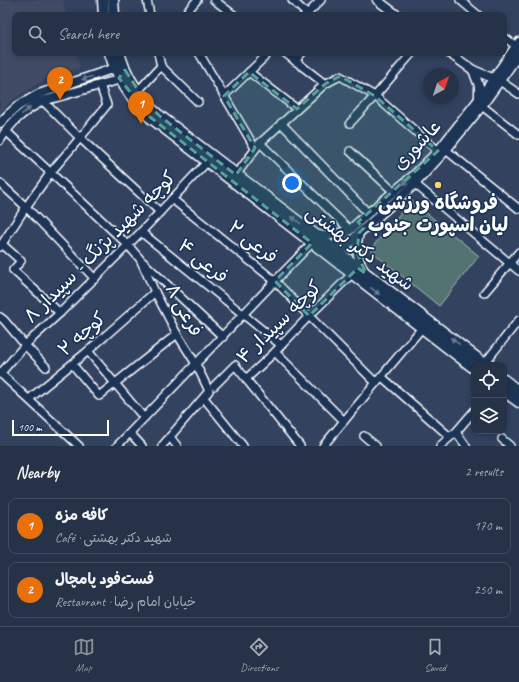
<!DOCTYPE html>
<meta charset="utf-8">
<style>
:root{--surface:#263247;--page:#2e3a4e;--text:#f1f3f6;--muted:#a4aab4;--line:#424d60;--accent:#8c9099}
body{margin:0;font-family:Caveat,"Playpen Sans Arabic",sans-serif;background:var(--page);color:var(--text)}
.controls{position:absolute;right:12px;bottom:12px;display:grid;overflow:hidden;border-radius:8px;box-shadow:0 2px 6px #0003}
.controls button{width:36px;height:36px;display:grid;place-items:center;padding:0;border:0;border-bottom:1px solid var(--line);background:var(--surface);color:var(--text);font:20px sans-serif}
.compass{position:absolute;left:423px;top:68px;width:36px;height:36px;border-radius:50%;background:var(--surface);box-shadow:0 2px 6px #0003;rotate:40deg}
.scale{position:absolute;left:12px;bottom:10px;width:97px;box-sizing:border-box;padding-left:4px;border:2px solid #fff;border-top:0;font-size:11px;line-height:14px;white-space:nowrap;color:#fff;-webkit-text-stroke:3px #1d3557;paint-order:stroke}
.you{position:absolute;left:292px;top:183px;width:14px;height:14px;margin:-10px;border:3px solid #fff;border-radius:50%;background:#1a73e8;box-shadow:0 0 0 6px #1a73e833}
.badge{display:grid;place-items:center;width:26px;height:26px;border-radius:50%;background:var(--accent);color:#fff;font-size:13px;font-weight:700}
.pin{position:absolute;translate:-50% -33px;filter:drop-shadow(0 1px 2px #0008)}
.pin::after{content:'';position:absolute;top:21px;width:14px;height:12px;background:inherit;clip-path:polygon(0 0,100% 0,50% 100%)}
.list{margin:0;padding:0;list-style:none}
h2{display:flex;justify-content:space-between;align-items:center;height:52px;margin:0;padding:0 16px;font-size:17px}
h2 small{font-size:13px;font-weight:400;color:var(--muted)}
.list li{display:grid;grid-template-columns:26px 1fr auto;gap:12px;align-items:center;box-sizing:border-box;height:56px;margin:0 8px 8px;padding:0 8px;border:1px solid var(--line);border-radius:8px}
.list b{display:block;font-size:15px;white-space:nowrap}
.list p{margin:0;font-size:13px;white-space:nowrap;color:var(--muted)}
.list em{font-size:13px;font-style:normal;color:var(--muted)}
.icon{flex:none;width:22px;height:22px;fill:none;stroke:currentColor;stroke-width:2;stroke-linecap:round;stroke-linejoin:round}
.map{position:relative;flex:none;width:519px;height:446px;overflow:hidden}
.search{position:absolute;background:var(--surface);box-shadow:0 2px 6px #0003;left:12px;right:12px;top:12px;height:44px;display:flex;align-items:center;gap:10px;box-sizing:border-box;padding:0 14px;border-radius:8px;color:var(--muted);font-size:15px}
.sheet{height:180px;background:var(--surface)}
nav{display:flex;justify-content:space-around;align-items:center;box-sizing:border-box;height:56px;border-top:1px solid var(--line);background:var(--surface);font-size:11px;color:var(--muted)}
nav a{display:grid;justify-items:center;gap:2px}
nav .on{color:var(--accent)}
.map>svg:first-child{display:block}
</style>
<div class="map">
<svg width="519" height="446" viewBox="0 0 519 446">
<rect width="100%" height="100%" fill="#32425f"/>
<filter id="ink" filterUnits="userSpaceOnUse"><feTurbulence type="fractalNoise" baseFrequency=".025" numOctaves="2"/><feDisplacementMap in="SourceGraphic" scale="8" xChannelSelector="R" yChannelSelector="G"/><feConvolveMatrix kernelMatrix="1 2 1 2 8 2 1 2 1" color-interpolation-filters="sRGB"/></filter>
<g filter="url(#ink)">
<!-- built -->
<polygon fill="#414b65" points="0,0 63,0 66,15 15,15 15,53 76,53 80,68 41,82 10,101 0,115"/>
<!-- green -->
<polygon fill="#537373" stroke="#a9b9b9" points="411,200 479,256 439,306 370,250"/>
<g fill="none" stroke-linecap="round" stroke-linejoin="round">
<!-- minor casing -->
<g stroke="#fff" stroke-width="10">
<g id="minor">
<polyline points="147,0 150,15"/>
<polyline points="214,0 234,15"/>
<polyline points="292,0 308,15"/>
<polyline points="460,0 478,15"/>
<polyline points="184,15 197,0"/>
<polyline points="306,15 321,0"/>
<polyline points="504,37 516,46"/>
<polyline points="199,53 255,148"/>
<polyline points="285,53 325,84"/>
<polyline points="295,61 302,53"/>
<polyline points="161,66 198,102"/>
<polyline points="249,72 297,109"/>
<polyline points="500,81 519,94"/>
<polyline points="138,91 161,66 158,53"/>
<polyline points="224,96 269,53"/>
<polyline points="43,101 80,138 160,212"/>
<polyline points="482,106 519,135"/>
<polyline points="281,123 368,213"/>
<polyline points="350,123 375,96 412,53"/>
<polyline points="6,131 128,245 140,259 155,292 177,334 196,364 209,391 162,446"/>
<polyline points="260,143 350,230"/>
<polyline points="446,150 519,209"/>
<polyline points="350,151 394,192"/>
<polyline points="236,175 260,143 325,84 340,76 375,96 438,151"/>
<polyline points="0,183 26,207 95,279"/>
<polyline points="415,184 519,271"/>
<polyline points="172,199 275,281 309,316 376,383"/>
<polyline points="141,232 281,345"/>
<polyline points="2,244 21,261 13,270 60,313"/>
<polyline points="0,247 26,207 51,172 80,138 107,105 100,85"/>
<polyline points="143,262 223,337"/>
<polyline points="484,293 519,252"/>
<polyline points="0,317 4,320 25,345 46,367"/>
<polyline points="88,351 144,418"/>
<polyline points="275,352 344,421"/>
<polyline points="72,364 99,396 177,334"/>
<polyline points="484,364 519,320"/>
<polyline points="0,373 79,446"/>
<polyline points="0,374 25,345 60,313 141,232 207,162"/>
<polyline points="382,377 450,437"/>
<polyline points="246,379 300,446"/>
<polyline points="214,386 235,365 246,379 275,352 309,316 352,274"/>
<polyline points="204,398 243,446"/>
<polyline points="29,399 88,351 155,292"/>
<polyline points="456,432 466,446"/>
<polyline points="130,433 142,446"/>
<polyline points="364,436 376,446"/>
<polyline points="170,437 177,446"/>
<polyline points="502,439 510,446"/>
<polyline points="117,446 144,418 275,281 312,243"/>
<polyline points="323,446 422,328"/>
<polyline points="440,446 456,432 474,411"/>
</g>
</g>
<!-- tertiary casing -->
<g stroke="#fff" stroke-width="11">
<g id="tertiary">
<polyline points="377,0 397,15"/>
<polyline points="449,53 473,70 497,80"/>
<polyline points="473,70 479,86 479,98"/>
<path d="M0,123l9,-9 9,-8 21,-12 76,-26 10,2 -6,8 -5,3 -71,20c-20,10 -32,21 -43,39"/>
<polyline points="314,234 323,236 332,235 350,230 368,213 414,175 438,151 479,99 519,42"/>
<polyline points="331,254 332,248 349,230"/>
<polyline points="335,255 339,254 358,234"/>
<path d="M365,272c-8,-14 -10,-24 -6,-39l56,-49 31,-34 36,-44 37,-52"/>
</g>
</g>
<!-- secondary casing -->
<g stroke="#fff" stroke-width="13">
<g id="secondary">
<polyline points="103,0 104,15"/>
<polyline points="113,0 114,15"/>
<path d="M110,53c7,25 21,46 40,64l324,251"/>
<path d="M119,53c5,18 16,36 28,51 4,5 9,9 14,13l325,248"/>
<polyline points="504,380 519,392"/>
<polyline points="504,391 519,402"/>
</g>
</g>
<!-- minor -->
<use href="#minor" stroke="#1d3557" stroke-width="7"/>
<!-- tertiary -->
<use href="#tertiary" stroke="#1d3557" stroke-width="8"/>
<!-- secondary -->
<use href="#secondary" stroke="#1d3557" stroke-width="10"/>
</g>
<!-- one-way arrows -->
<defs><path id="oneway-solid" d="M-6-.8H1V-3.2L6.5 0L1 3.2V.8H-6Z"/></defs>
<g fill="#6c7c92">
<use href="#oneway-solid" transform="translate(87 78) rotate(162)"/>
<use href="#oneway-solid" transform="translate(26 111) rotate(-37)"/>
<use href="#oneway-solid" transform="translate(407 181) rotate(139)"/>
<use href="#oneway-solid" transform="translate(296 220) rotate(-143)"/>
<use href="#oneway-solid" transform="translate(375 291) rotate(37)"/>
<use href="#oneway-solid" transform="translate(455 341) rotate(-143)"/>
</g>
</g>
<!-- marked area -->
<path fill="#579f9a" fill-opacity="0.2" stroke="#579f9a" stroke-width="3" stroke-dasharray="8 5" stroke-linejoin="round" d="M125,70l22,34 14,13 75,58 19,-27 -31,-52 25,-24 48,37 28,-25 15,-8 35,20 63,55 -80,71 6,6 -5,5 -2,19 9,22 -8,-6 -49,48 -34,-35 37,-38 -162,-126 -31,-39z"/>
<!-- markers -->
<circle fill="#ffd166" stroke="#1d3557" stroke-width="1.5" cx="438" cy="185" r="4"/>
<g text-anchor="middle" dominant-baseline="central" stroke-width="3.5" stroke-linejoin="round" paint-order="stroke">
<!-- street labels -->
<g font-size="19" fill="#fff" stroke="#1d3557">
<text transform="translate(417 145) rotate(-47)">عاشوری</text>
<text transform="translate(253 242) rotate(38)">فرعی ۲</text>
<text transform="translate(100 247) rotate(-45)">کوچه شهید پژنگ - سپیدار ۸</text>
<text transform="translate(360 248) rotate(37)">شهید دکتر بهشتی</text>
<text transform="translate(203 261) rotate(39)">فرعی ۴</text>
<text transform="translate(184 310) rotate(61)">فرعی ۸</text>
<text transform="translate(279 322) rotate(-44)">کوچه سپیدار ۴</text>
<text transform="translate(82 334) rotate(-41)">کوچه ۲</text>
</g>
<!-- poi labels -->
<g font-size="19" font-weight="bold" fill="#fff" stroke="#1d3557">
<text x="438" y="203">فروشگاه ورزشی<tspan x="438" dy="22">لیان اسپورت جنوب</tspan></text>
</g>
</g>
</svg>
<div class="controls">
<button><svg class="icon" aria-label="locate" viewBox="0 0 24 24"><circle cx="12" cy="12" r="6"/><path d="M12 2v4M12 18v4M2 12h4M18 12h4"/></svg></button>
<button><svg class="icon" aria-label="layers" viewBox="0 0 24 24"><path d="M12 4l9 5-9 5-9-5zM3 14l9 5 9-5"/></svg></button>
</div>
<svg class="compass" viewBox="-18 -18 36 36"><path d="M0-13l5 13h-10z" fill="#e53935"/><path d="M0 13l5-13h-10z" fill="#a4aab4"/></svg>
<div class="scale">100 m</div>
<div class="you"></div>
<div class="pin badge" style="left:141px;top:124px;background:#e8710a">1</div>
<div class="pin badge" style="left:60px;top:100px;background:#e8710a">2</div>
<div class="search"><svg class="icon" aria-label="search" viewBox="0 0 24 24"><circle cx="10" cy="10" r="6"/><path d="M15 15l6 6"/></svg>Search here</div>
</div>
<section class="sheet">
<h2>Nearby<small>2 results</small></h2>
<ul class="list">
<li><span class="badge" style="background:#e8710a">1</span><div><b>کافه مزه</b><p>Café · شهید دکتر بهشتی</p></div><em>170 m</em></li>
<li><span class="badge" style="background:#e8710a">2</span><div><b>فست‌فود پامچال</b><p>Restaurant · خیابان امام رضا</p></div><em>250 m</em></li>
</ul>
</section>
<nav>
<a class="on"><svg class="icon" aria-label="map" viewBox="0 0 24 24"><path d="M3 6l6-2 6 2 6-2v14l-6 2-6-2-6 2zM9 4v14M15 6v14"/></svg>Map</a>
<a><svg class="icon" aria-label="directions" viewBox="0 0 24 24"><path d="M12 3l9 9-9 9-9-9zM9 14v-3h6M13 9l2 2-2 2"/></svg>Directions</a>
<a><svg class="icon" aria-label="saved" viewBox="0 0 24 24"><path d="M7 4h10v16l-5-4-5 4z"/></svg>Saved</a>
</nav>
